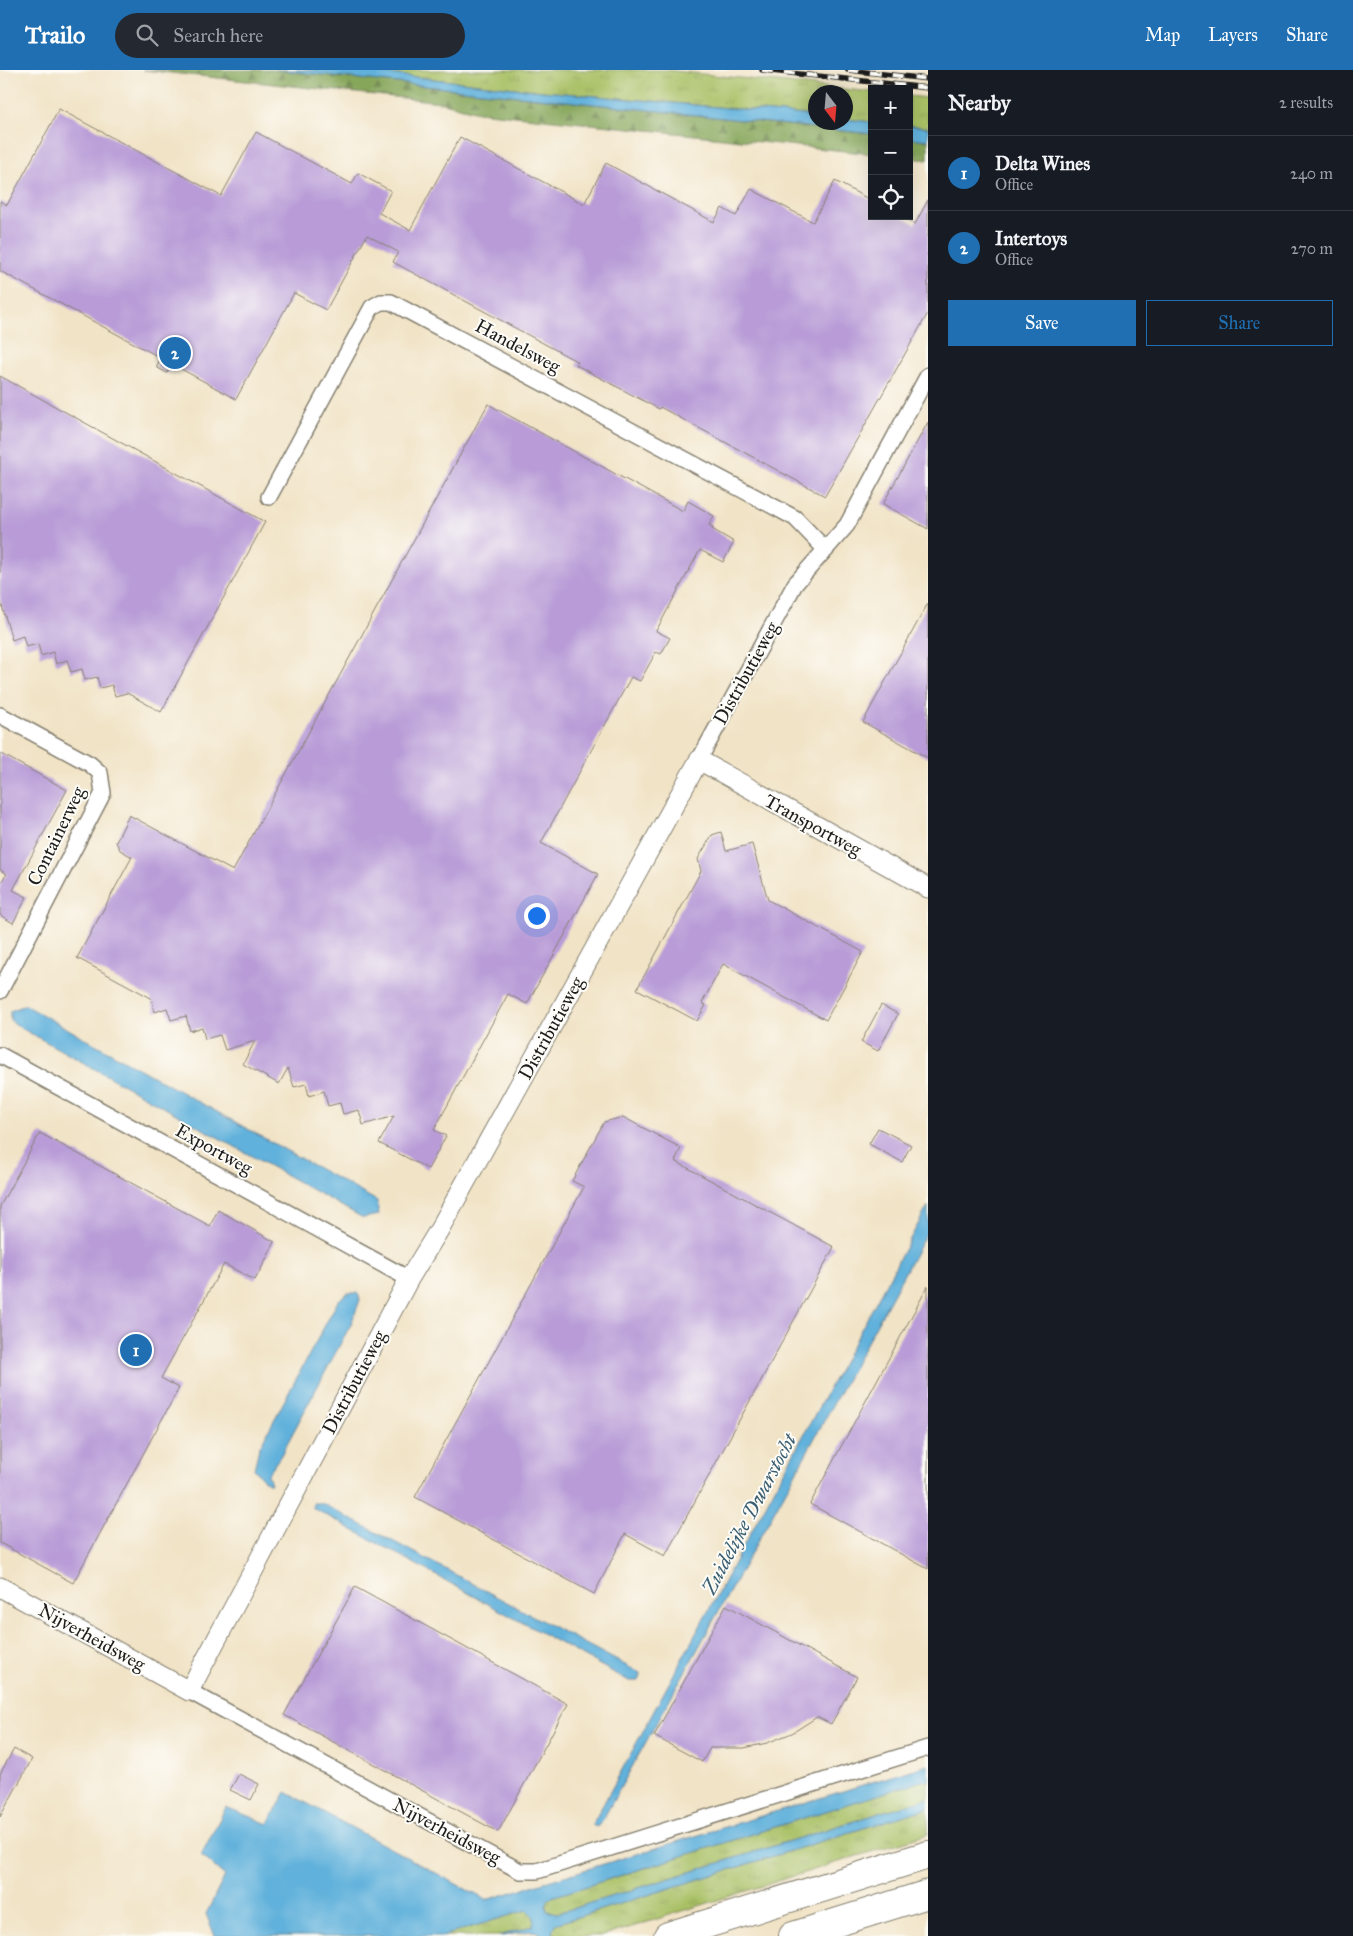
<!DOCTYPE html>
<meta charset="utf-8">
<style>
:root{--surface:#171b24;--page:#242831;--text:#f1f3f6;--muted:#9ea1a6;--line:#363941;--accent:#1f6fb2}
body{margin:0;font-family:"IM FELL Great Primer",serif;background:var(--page);color:var(--text)}
.controls{position:absolute;right:15px;top:15px;display:grid;overflow:hidden;border-radius:0px;box-shadow:0 5px 20px #0002}
.controls button{width:45px;height:45px;display:grid;place-items:center;padding:0;border:0;border-bottom:1px solid var(--line);background:var(--surface);color:var(--text);font:25px sans-serif}
.compass{position:absolute;left:808px;top:15px;width:45px;height:45px;border-radius:50%;background:var(--surface);box-shadow:0 5px 20px #0002;rotate:164deg}
.you{position:absolute;left:536px;top:845px;width:18px;height:18px;margin:-12px;border:4px solid #fff;border-radius:50%;background:#1a73e8;box-shadow:0 0 0 8px #1a73e833}
.badge{display:grid;place-items:center;width:32px;height:32px;border-radius:50%;background:var(--accent);color:#fff;font-size:16px;font-weight:700}
.pin{position:absolute;translate:-50% -50%;border:2px solid #fff;box-shadow:0 1px 5px #0006}
.list{margin:0;padding:0;list-style:none}
h2{display:flex;justify-content:space-between;align-items:center;height:65px;margin:0;padding:0 20px;font-size:21px}
h2 small{font-size:16px;font-weight:400;color:var(--muted)}
.list li{display:grid;grid-template-columns:32px 1fr auto;gap:15px;align-items:center;box-sizing:border-box;height:75px;padding:0 20px;border-top:1px solid var(--line)}
.list b{display:block;font-size:19px;white-space:nowrap}
.list p{margin:0;font-size:16px;white-space:nowrap;color:var(--muted)}
.list em{font-size:16px;font-style:normal;color:var(--muted)}
.actions{display:flex;gap:10px;padding:15px 20px}
.actions a{flex:1;padding:11px 0;border:1px solid var(--accent);border-radius:0px;text-align:center;font-size:18px;color:var(--accent)}
.actions .main{background:var(--accent);color:#fff}
.icon{flex:none;width:28px;height:28px;fill:none;stroke:currentColor;stroke-width:2;stroke-linecap:round;stroke-linejoin:round}
.map{position:relative;flex:none;width:928px;height:1866px;overflow:hidden}
header{display:flex;align-items:center;gap:30px;box-sizing:border-box;height:70px;padding:0 25px;background:var(--accent);color:#fff}
header strong{font-size:24px}
nav{display:flex;gap:28px;margin-inline-start:auto;font-size:18px}
.search{width:350px;height:45px;background:var(--page);display:flex;align-items:center;gap:12px;box-sizing:border-box;padding:0 18px;border-radius:28px;color:var(--muted);font-size:19px}
main{display:flex}
aside{flex:1;background:var(--surface)}
.map>svg:first-child{display:block}
</style>
<header>
<strong>Trailo</strong>
<div class="search"><svg class="icon" aria-label="search" viewBox="0 0 24 24"><circle cx="10" cy="10" r="6"/><path d="M15 15l6 6"/></svg>Search here</div>
<nav><a>Map</a><a>Layers</a><a>Share</a></nav>
</header>
<main>
<div class="map">
<svg width="928" height="1866" viewBox="0 0 928 1866">
<defs>
<pattern id="grass-tufts" width="24" height="20" patternUnits="userSpaceOnUse" patternTransform="scale(1.25)"><rect width="24" height="20" fill="#a9c065"/><path d="M3 7l-1-3M5 7V3M7 7l1-3M15 17l-1-3M17 17v-4M19 17l1-3" fill="none" stroke="#91a457"/></pattern>
<pattern id="forest-firs" width="22" height="20" patternUnits="userSpaceOnUse" patternTransform="scale(1.25)"><rect width="22" height="20" fill="#86a65a"/><path d="M5 1l3.5 6h-7zM16 11l3.5 6h-7z" fill="#6d864a"/></pattern>
</defs>
<rect width="100%" height="100%" fill="#fdfcf7"/>
<filter id="ink" filterUnits="userSpaceOnUse"><feTurbulence type="fractalNoise" baseFrequency=".02" numOctaves="2"/><feDisplacementMap in="SourceGraphic" scale="10" xChannelSelector="R" yChannelSelector="G"/><feConvolveMatrix kernelMatrix="1 2 1 2 8 2 1 2 1" color-interpolation-filters="sRGB"/></filter>
<filter id="wash" filterUnits="userSpaceOnUse"><feTurbulence type="fractalNoise" baseFrequency=".0096" numOctaves="4" result="noise"/><feDisplacementMap in="SourceGraphic" scale="20" xChannelSelector="R" yChannelSelector="G"/><feGaussianBlur stdDeviation="1.12" result="paint"/><feColorMatrix in="noise" values="0 0 0 0 0 0 0 0 0 0 0 0 0 0 0 0 0 1.4 0 .05"/><feComposite in="paint" operator="in"/></filter>
<g filter="url(#wash)">
<rect width="100%" height="100%" fill="#f1e3c6"/>
<!-- grass -->
<g fill="url(#grass-tufts)" stroke="#626e40">
<polygon points="352,0 665,0 872,22 872,52 846,49 846,22 816,22 815,46 542,21"/>
<polygon points="909,26 928,28 928,58 909,55"/>
<polygon points="928,1709 928,1728 558,1843 547,1842 546,1835 549,1828"/>
<polygon points="928,1738 928,1764 603,1866 554,1866 552,1861 555,1854"/>
<polygon points="527,1840 534,1847 533,1856 499,1866 442,1866"/>
</g>
<!-- forest -->
<g fill="url(#forest-firs)" stroke="#51613b">
<polygon points="143,0 277,0 872,64 872,84 478,42 440,32"/>
<polygon points="909,68 928,70 928,90 909,88"/>
</g>
<!-- water -->
<g fill="#61b1db" stroke="#3e667c">
<polygon points="277,0 352,0 542,21 815,46 816,52 846,52 846,49 872,52 872,64"/>
<polygon points="909,55 928,58 928,70 909,68"/>
<polygon points="25,935 377,1131 379,1145 363,1148 21,958 10,950 10,941"/>
<polygon points="928,1136 928,1160 794,1406 602,1751 597,1757 592,1755"/>
<polygon points="347,1223 358,1223 360,1230 351,1254 281,1385 268,1404 271,1414 265,1411 254,1399 259,1378 338,1231"/>
<polygon points="313,1433 321,1433 640,1603 639,1611 629,1611 313,1438"/>
<path d="M928,1695v14l-379,119 -3,7 1,6 11,2 370,-115v10l-373,116 -3,7 2,5h-15l-1,-4c-12,-3 -26,4 -39,4l34,-10 1,-9 -7,-7 -85,26h-227l-9,-22 19,-38 -24,-21 25,-48 42,17 18,-32 200,108z"/>
</g>
<g id="blocks">
<!-- building -->
<g fill="#b89bd7">
<polygon points="59,39 221,126 256,62 352,114 358,103 391,121 379,143 410,160 460,67 584,134 606,93 714,152 722,138 736,146 751,119 813,152 835,111 872,131 872,146 900,146 915,154 928,130 928,243 825,426 660,337 659,339 576,295 578,292 393,192 398,182 367,165 326,240 294,223 236,329 172,294 167,303 156,297 161,288 0,201 0,131 7,135"/>
<polygon points="0,306 265,452 161,642 127,623 115,626 112,615 100,618 97,607 85,610 82,599 71,602 67,590 56,594 53,582 41,586 38,574 26,577 23,566 12,570 0,529"/>
<polygon points="488,334 683,441 688,431 714,446 709,455 713,457 712,459 734,472 723,492 700,480 656,561 670,568 661,584 656,582 640,611 631,607 541,773 598,804 527,934 508,924 434,1060 446,1066 428,1099 379,1073 394,1046 363,1055 359,1040 343,1044 340,1033 328,1036 324,1021 309,1026 306,1014 294,1017 288,998 279,1014 243,994 255,971 225,980 220,965 205,969 202,957 190,961 186,946 171,950 167,938 155,942 151,928 77,888 132,787 120,780 116,772 129,745 233,801"/>
<polygon points="928,352 928,459 883,434"/>
<polygon points="928,533 928,688 863,652"/>
<polygon points="0,683 67,720 13,820 27,827 13,853 0,845 0,813 7,804 0,800"/>
<polygon points="721,762 726,781 752,774 768,830 863,882 826,950 723,894 702,933 706,935 697,951 637,919 701,801 698,789 712,765"/>
<polygon points="881,935 898,944 878,981 861,972"/>
<polygon points="623,1047 681,1078 675,1091 834,1177 665,1486 625,1464 594,1524 415,1427 584,1117 572,1111 604,1052"/>
<polygon points="878,1058 911,1075 902,1092 869,1074"/>
<polygon points="40,1063 210,1156 218,1140 275,1172 255,1210 224,1194 161,1308 179,1318 73,1513 0,1473 0,1136"/>
<polygon points="928,1216 928,1499 810,1434"/>
<polygon points="355,1517 568,1634 498,1762 284,1645"/>
<polygon points="726,1535 857,1607 831,1654 817,1647 792,1663 767,1673 744,1678 710,1678 702,1692 654,1666"/>
<polygon points="14,1679 32,1689 0,1747 0,1704"/>
<polygon points="239,1704 259,1714 251,1730 230,1720"/>
</g>
</g>
</g>
<g filter="url(#ink)">
<use href="#blocks" fill-opacity="0" stroke="#868071" stroke-width="1"/>
<g fill="none" stroke-linecap="round" stroke-linejoin="round">
<!-- minor casing -->
<g stroke="#868071" stroke-width="18">
<g id="minor">
<polyline points="269,427 372,237 381,232 391,232 795,448 826,480"/>
<polyline points="0,645 90,694 100,703 103,723 0,921"/>
<polyline points="699,690 795,514 847,455 928,305"/>
<polyline points="0,985 409,1209"/>
<polyline points="189,1621 520,1801 537,1801 928,1678"/>
</g>
</g>
<!-- tertiary casing -->
<g stroke="#868071" stroke-width="21">
<polyline id="tertiary" points="0,1517 189,1621 409,1209 439,1160 699,690 928,818"/>
</g>
<!-- motorway casing -->
<g stroke="#868071" stroke-width="30">
<g id="motorway">
<polyline points="668,1866 928,1785"/>
<polyline points="793,1866 928,1824"/>
</g>
</g>
<!-- minor -->
<use href="#minor" stroke="#fff" stroke-width="15"/>
<!-- tertiary -->
<use href="#tertiary" stroke="#fff" stroke-width="19"/>
<!-- motorway -->
<use href="#motorway" stroke="#fff" stroke-width="28"/>
<!-- rail casing -->
<g stroke="#1c1c1c" stroke-width="5.5">
<g id="rail">
<polyline points="762,0 928,18"/>
<polyline points="848,0 928,9"/>
</g>
</g>
<!-- rail -->
<use href="#rail" stroke="#fdfcf7" stroke-width="4" stroke-dasharray="11" stroke-linecap="butt"/>
</g>
</g>
<g text-anchor="middle" dominant-baseline="central" stroke-width="4" stroke-linejoin="round" paint-order="stroke">
<!-- street labels -->
<g font-size="19" fill="#1c1c1c" stroke="#fdfcf7">
<text transform="translate(518 276) rotate(28)">Handelsweg</text>
<text transform="translate(746 603) rotate(-61)">Distributieweg</text>
<text transform="translate(813 755) rotate(29)">Transportweg</text>
<text transform="translate(56 766) rotate(-64)">Containerweg</text>
<text transform="translate(551 958) rotate(-61)">Distributieweg</text>
<text transform="translate(214 1079) rotate(29)">Exportweg</text>
<text transform="translate(354 1312) rotate(-62)">Distributieweg</text>
<text transform="translate(92 1567) rotate(29)">Nijverheidsweg</text>
<text transform="translate(447 1761) rotate(28)">Nijverheidsweg</text>
</g>
<!-- water labels -->
<g font-size="20" font-style="italic" fill="#3b5f72" stroke="#fdfcf7">
<text transform="translate(749 1444) rotate(-62)">Zuidelijke Dwarstocht</text>
</g>
</g>
</svg>
<div class="controls">
<button>+</button>
<button>−</button>
<button><svg class="icon" aria-label="locate" viewBox="0 0 24 24"><circle cx="12" cy="12" r="6"/><path d="M12 2v4M12 18v4M2 12h4M18 12h4"/></svg></button>
</div>
<svg class="compass" viewBox="-18 -18 36 36"><path d="M0-13l5 13h-10z" fill="#e53935"/><path d="M0 13l5-13h-10z" fill="#9ea1a6"/></svg>
<div class="you"></div>
<div class="pin badge" style="left:136px;top:1280px">1</div>
<div class="pin badge" style="left:175px;top:283px">2</div>
</div>
<aside>
<h2>Nearby<small>2 results</small></h2>
<ul class="list">
<li><span class="badge">1</span><div><b>Delta Wines</b><p>Office</p></div><em>240 m</em></li>
<li><span class="badge">2</span><div><b>Intertoys</b><p>Office</p></div><em>270 m</em></li>
</ul>
<div class="actions"><a class="main">Save</a><a>Share</a></div>
</aside>
</main>
